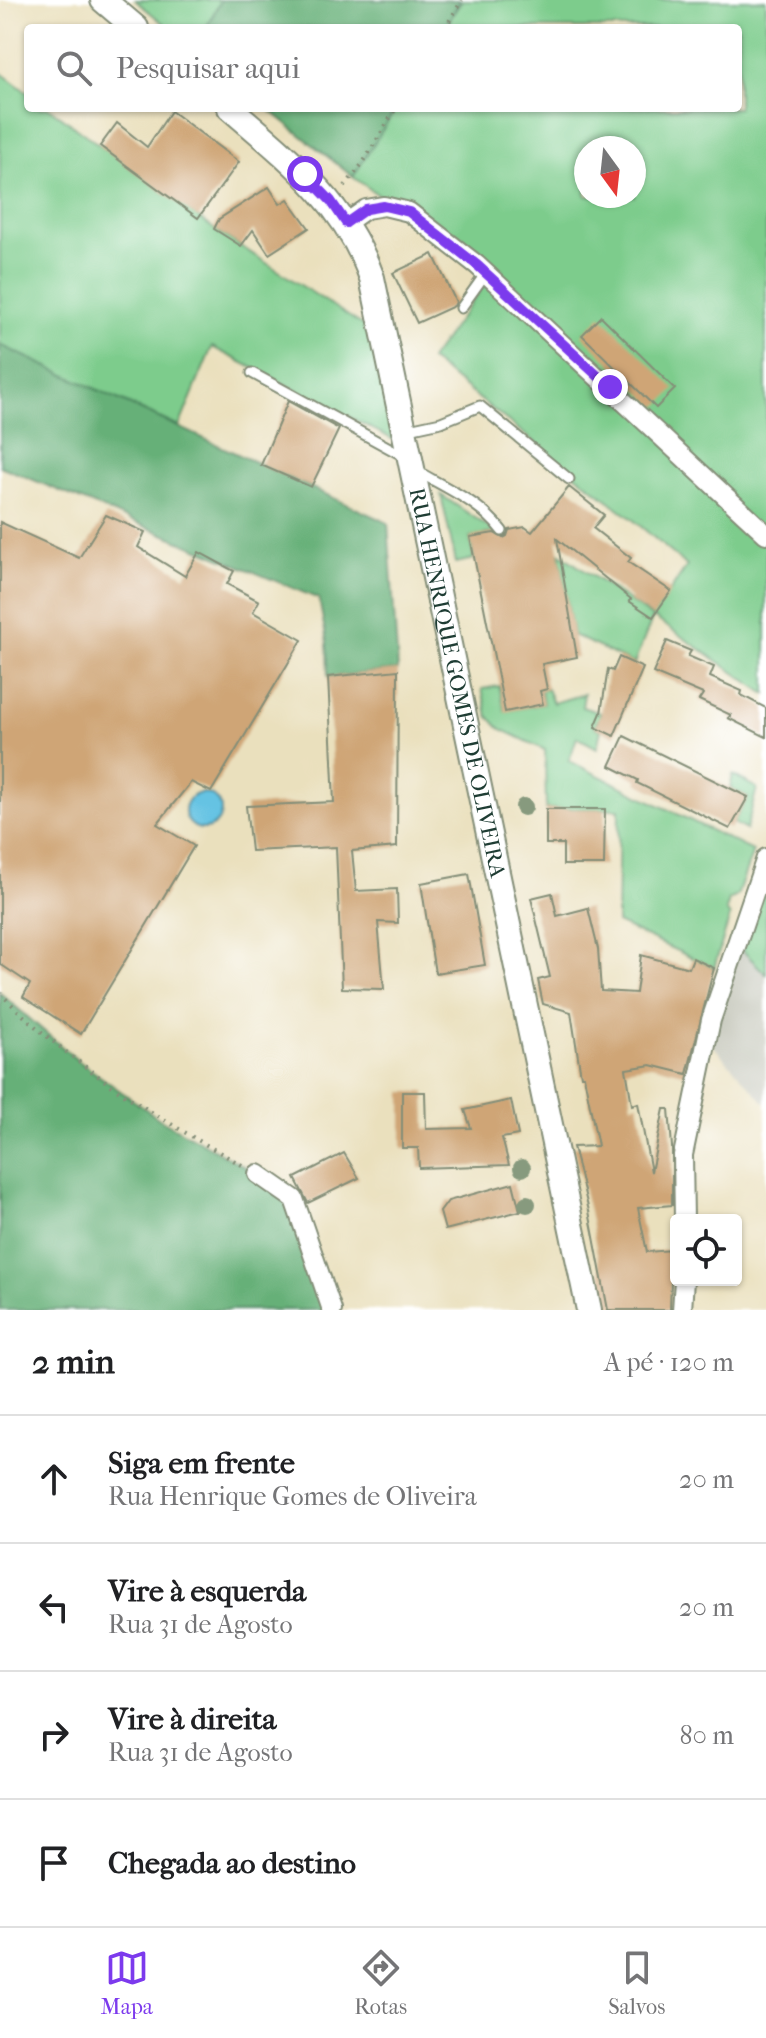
<!DOCTYPE html>
<html lang="pt">
<meta charset="utf-8">
<style>
:root{--surface:#fff;--page:#f2f2f2;--text:#202124;--muted:#757577;--line:#e0e0e0;--accent:#7c3aed}
body{margin:0;font-family:"IM FELL French Canon",serif;background:var(--page);color:var(--text)}
.controls{position:absolute;right:24px;bottom:24px;display:grid;overflow:hidden;border-radius:8px;box-shadow:0 2px 6px #0004}
.controls button{width:72px;height:72px;display:grid;place-items:center;padding:0;border:0;border-bottom:2px solid var(--line);background:var(--surface);color:var(--text);font:40px sans-serif}
.compass{position:absolute;left:574px;top:136px;width:72px;height:72px;border-radius:50%;background:var(--surface);box-shadow:0 2px 6px #0004;rotate:165deg}
.stop{position:absolute;width:24px;height:24px;margin:-18px;border:6px solid #7c3aed;border-radius:50%;background:#fff}
.stop.end{background:#7c3aed;border-color:#fff;box-shadow:0 2px 8px #0008}
.list{margin:0;padding:0;list-style:none}
h2{display:flex;justify-content:space-between;align-items:center;height:104px;margin:0;padding:0 32px;font-size:34px}
h2 small{font-size:26px;font-weight:400;color:var(--muted)}
.list li{display:grid;grid-template-columns:52px 1fr auto;gap:24px;align-items:center;box-sizing:border-box;height:128px;padding:0 32px;border-top:2px solid var(--line)}
.list b{display:block;font-size:30px;white-space:nowrap}
.list p{margin:0;font-size:26px;white-space:nowrap;color:var(--muted)}
.list em{font-size:26px;font-style:normal;color:var(--muted)}
.icon{flex:none;width:44px;height:44px;fill:none;stroke:currentColor;stroke-width:2;stroke-linecap:round;stroke-linejoin:round}
.map{position:relative;flex:none;width:766px;height:1310px;overflow:hidden}
.search{position:absolute;background:var(--surface);box-shadow:0 2px 6px #0004;left:24px;right:24px;top:24px;height:88px;display:flex;align-items:center;gap:20px;box-sizing:border-box;padding:0 28px;border-radius:8px;color:var(--muted);font-size:30px}
.sheet{height:616px;background:var(--surface)}
nav{display:flex;justify-content:space-around;align-items:center;box-sizing:border-box;height:112px;border-top:2px solid var(--line);background:var(--surface);font-size:22px;color:var(--muted)}
nav a{display:grid;justify-items:center;gap:4px}
nav .on{color:var(--accent)}
.map>svg:first-child{display:block}
</style>
<div class="map">
<svg width="766" height="1310" viewBox="0 0 766 1310">
<rect width="100%" height="100%" fill="#fff"/>
<filter id="ink" filterUnits="userSpaceOnUse"><feTurbulence type="fractalNoise" baseFrequency=".0125" numOctaves="2"/><feDisplacementMap in="SourceGraphic" scale="16" xChannelSelector="R" yChannelSelector="G"/><feConvolveMatrix kernelMatrix="1 2 1 2 8 2 1 2 1" color-interpolation-filters="sRGB"/></filter>
<filter id="wash" filterUnits="userSpaceOnUse"><feTurbulence type="fractalNoise" baseFrequency=".006" numOctaves="4" result="noise"/><feDisplacementMap in="SourceGraphic" scale="32" xChannelSelector="R" yChannelSelector="G"/><feGaussianBlur stdDeviation="1.8" result="paint"/><feColorMatrix in="noise" values="0 0 0 0 0 0 0 0 0 0 0 0 0 0 0 0 0 1.4 0 .05"/><feComposite in="paint" operator="in"/></filter>
<g filter="url(#wash)">
<rect width="100%" height="100%" fill="#eae0bd"/>
<!-- industrial -->
<polygon fill="#c4c6b9" points="737,945 766,974 766,1104 707,1039"/>
<!-- green -->
<g fill="#7dcc8c" stroke="#4e8460" stroke-width="2" fill-rule="evenodd">
<polygon points="135,0 221,0 206,28 169,28"/>
<path d="M462,0h304v694l-113,-77 -19,47 -61,-29 -14,-82 93,64 35,-51 -56,-48 -201,-158 55,-77 -8,-18 -124,-88 43,-69h342v-80h-293zM586,148h48v48h-48z"/>
<polygon points="0,72 28,93 28,108 49,108 214,229 373,332 394,440 212,347 179,427 0,346"/>
<polygon points="441,495 496,532 470,537 474,559 456,563"/>
<polygon points="499,686 505,711 543,704 541,691 547,689 553,703 584,694 582,707 601,713 595,727 601,730 597,748 577,737 569,761 753,851 737,896 729,900 726,910 730,916 714,968 617,923 619,809 546,809 545,750 501,729 488,716 482,689"/>
<polygon points="733,775 757,788 746,830 733,823 748,797 730,788"/>
<polygon points="766,855 766,974 737,945"/>
</g>
<!-- forest -->
<g fill="#66b078" stroke="#427656" stroke-width="2">
<polygon points="221,0 460,0 445,28 206,28"/>
<polygon points="267,108 396,108 353,177"/>
<polygon points="0,345 388,523 398,670 328,677 327,642 319,599 0,466"/>
<polygon points="0,993 76,1059 158,1118 258,1174 294,1199 332,1310 0,1310"/>
</g>
<!-- water -->
<circle fill="#65c3e3" stroke="#42808c" stroke-width="2" cx="203" cy="811" r="18"/>
<g id="blocks">
<!-- building -->
<g fill="#cfa576">
<polygon points="171,111 239,162 198,218 100,146 117,123 147,147"/>
<polygon points="269,187 280,204 288,199 309,228 269,254 253,230 241,246 214,229 219,219"/>
<polygon points="433,254 456,302 454,306 417,323 393,273"/>
<polygon points="601,316 675,389 656,408 582,335"/>
<polygon points="288,401 339,429 311,487 261,465"/>
<polygon points="569,487 604,515 593,528 631,558 628,562 671,591 653,617 629,601 631,599 557,539 577,657 542,664 547,689 540,691 543,704 505,712 470,537 494,533 503,538 507,536 509,530 525,527 532,532"/>
<polygon points="106,515 145,532 138,547 185,576 199,552 234,571 227,584 259,601 253,612 302,640 211,792 191,782 157,824 194,846 81,1034 23,997 30,984 0,964 0,522 79,558"/>
<polygon points="667,641 691,651 688,656 714,667 710,677 742,691 741,695 766,708 766,737 728,718 731,715 699,700 703,694 653,673"/>
<polygon points="619,657 643,668 614,736 595,727 601,713 608,669 613,671"/>
<polygon points="398,670 397,847 352,851 356,891 397,889 398,923 378,922 384,989 342,988 336,847 251,851 246,806 334,802 328,677"/>
<polygon points="624,736 748,797 730,829 637,783 638,780 610,766"/>
<polygon points="546,809 605,809 604,865 563,865 563,844 546,844"/>
<polygon points="469,874 485,965 435,973 421,883"/>
<polygon points="552,893 557,916 588,908 598,949 601,991 636,993 641,955 689,968 693,958 714,968 687,1074 651,1065 626,1069 632,1105 638,1103 651,1172 664,1109 669,1109 672,1147 672,1205 638,1208 647,1252 672,1250 670,1310 608,1310 589,1211 573,1147 598,1146 584,1076 581,1076 571,1012 543,1004 538,980 550,977 531,898"/>
<polygon points="402,1092 425,1092 426,1129 471,1128 465,1110 511,1100 518,1135 502,1138 509,1165 419,1168 418,1148 402,1148"/>
<polygon points="344,1153 359,1178 308,1203 295,1178"/>
<polygon points="513,1183 520,1211 445,1230 440,1212 448,1201"/>
</g>
</g>
</g>
<g filter="url(#ink)">
<use href="#blocks" fill-opacity="0" stroke="#848e78" stroke-width="2"/>
<g fill="none" stroke-linecap="round" stroke-linejoin="round">
<!-- service casing -->
<g stroke="#848e78" stroke-width="13">
<g id="service">
<polyline points="461,308 486,273"/>
<polyline points="252,373 404,456"/>
<polyline points="404,430 441,422 480,406 569,479"/>
<path d="M415,470c31,18 65,32 87,61"/>
</g>
</g>
<!-- minor casing -->
<g stroke="#848e78" stroke-width="22">
<g id="minor">
<polyline points="346,223 366,209 384,206 409,212 477,265 766,534"/>
<polyline points="258,1174 294,1199 332,1310"/>
<polyline points="684,1220 683,1155 711,1020 766,858"/>
<polyline points="682,1310 684,1280"/>
</g>
</g>
<!-- tertiary casing -->
<g stroke="#848e78" stroke-width="28">
<g id="tertiary">
<polyline points="103,0 136,28"/>
<path id="s1" d="M230,108c59,51 115,94 142,170l217,1032"/>
</g>
</g>
<!-- path -->
<g stroke="#848e78" stroke-width="4" stroke-dasharray="2 6" stroke-linecap="butt">
<polyline points="445,28 462,0"/>
<polyline points="345,186 363,163 396,108"/>
<path d="M0,993c70,71 155,124 242,172"/>
</g>
<!-- service -->
<use href="#service" stroke="#fff" stroke-width="9"/>
<!-- minor -->
<use href="#minor" stroke="#fff" stroke-width="18"/>
<!-- tertiary -->
<use href="#tertiary" stroke="#fff" stroke-width="24"/>
</g>
<!-- trees -->
<g fill="#879a7e">
<circle cx="524" cy="807" r="9"/>
<circle cx="522" cy="1168" r="9"/>
<circle cx="527" cy="1204" r="9"/>
</g>
</g>
<g fill="none" stroke-linecap="round" stroke-linejoin="round" filter="url(#ink)">
<!-- route -->
<polyline stroke="#7c3aed" stroke-width="10" points="305,174 331,201 346,223 366,209 384,206 409,212 477,265 610,387"/>
</g>
<g text-anchor="middle" dominant-baseline="central" stroke-width="7" stroke-linejoin="round" paint-order="stroke">
<!-- street labels -->
<g font-size="22" fill="#1f3d34" stroke="#fff">
<text stroke="none"><textPath href="#s1" startOffset="638">RUA HENRIQUE GOMES DE OLIVEIRA</textPath></text>
</g>
</g>
</svg>
<div class="controls">
<button><svg class="icon" aria-label="locate" viewBox="0 0 24 24"><circle cx="12" cy="12" r="6"/><path d="M12 2v4M12 18v4M2 12h4M18 12h4"/></svg></button>
</div>
<svg class="compass" viewBox="-18 -18 36 36"><path d="M0-13l5 13h-10z" fill="#e53935"/><path d="M0 13l5-13h-10z" fill="#757577"/></svg>
<div class="stop" style="left:305px;top:174px"></div>
<div class="stop end" style="left:610px;top:387px"></div>
<div class="search"><svg class="icon" aria-label="search" viewBox="0 0 24 24"><circle cx="10" cy="10" r="6"/><path d="M15 15l6 6"/></svg>Pesquisar aqui</div>
</div>
<section class="sheet">
<h2>2 min<small>A pé · 120 m</small></h2>
<ul class="list">
<li><svg class="icon" aria-label="ahead" viewBox="0 0 24 24"><path d="M12 20V5M6 11l6-6 6 6"/></svg><div><b>Siga em frente</b><p>Rua Henrique Gomes de Oliveira</p></div><em>20 m</em></li>
<li><svg class="icon" aria-label="left" viewBox="0 0 24 24"><path d="M17 20v-9H6M10 6l-5 5 5 5"/></svg><div><b>Vire à esquerda</b><p>Rua 31 de Agosto</p></div><em>20 m</em></li>
<li><svg class="icon" aria-label="right" viewBox="0 0 24 24"><path d="M7 20v-9h11M14 6l5 5-5 5"/></svg><div><b>Vire à direita</b><p>Rua 31 de Agosto</p></div><em>80 m</em></li>
<li><svg class="icon" aria-label="arrive" viewBox="0 0 24 24"><path d="M6 21V4h12l-3 4 3 4H6"/></svg><div><b>Chegada ao destino</b></div></li>
</ul>
</section>
<nav>
<a class="on"><svg class="icon" aria-label="map" viewBox="0 0 24 24"><path d="M3 6l6-2 6 2 6-2v14l-6 2-6-2-6 2zM9 4v14M15 6v14"/></svg>Mapa</a>
<a><svg class="icon" aria-label="directions" viewBox="0 0 24 24"><path d="M12 3l9 9-9 9-9-9zM9 14v-3h6M13 9l2 2-2 2"/></svg>Rotas</a>
<a><svg class="icon" aria-label="saved" viewBox="0 0 24 24"><path d="M7 4h10v16l-5-4-5 4z"/></svg>Salvos</a>
</nav>
